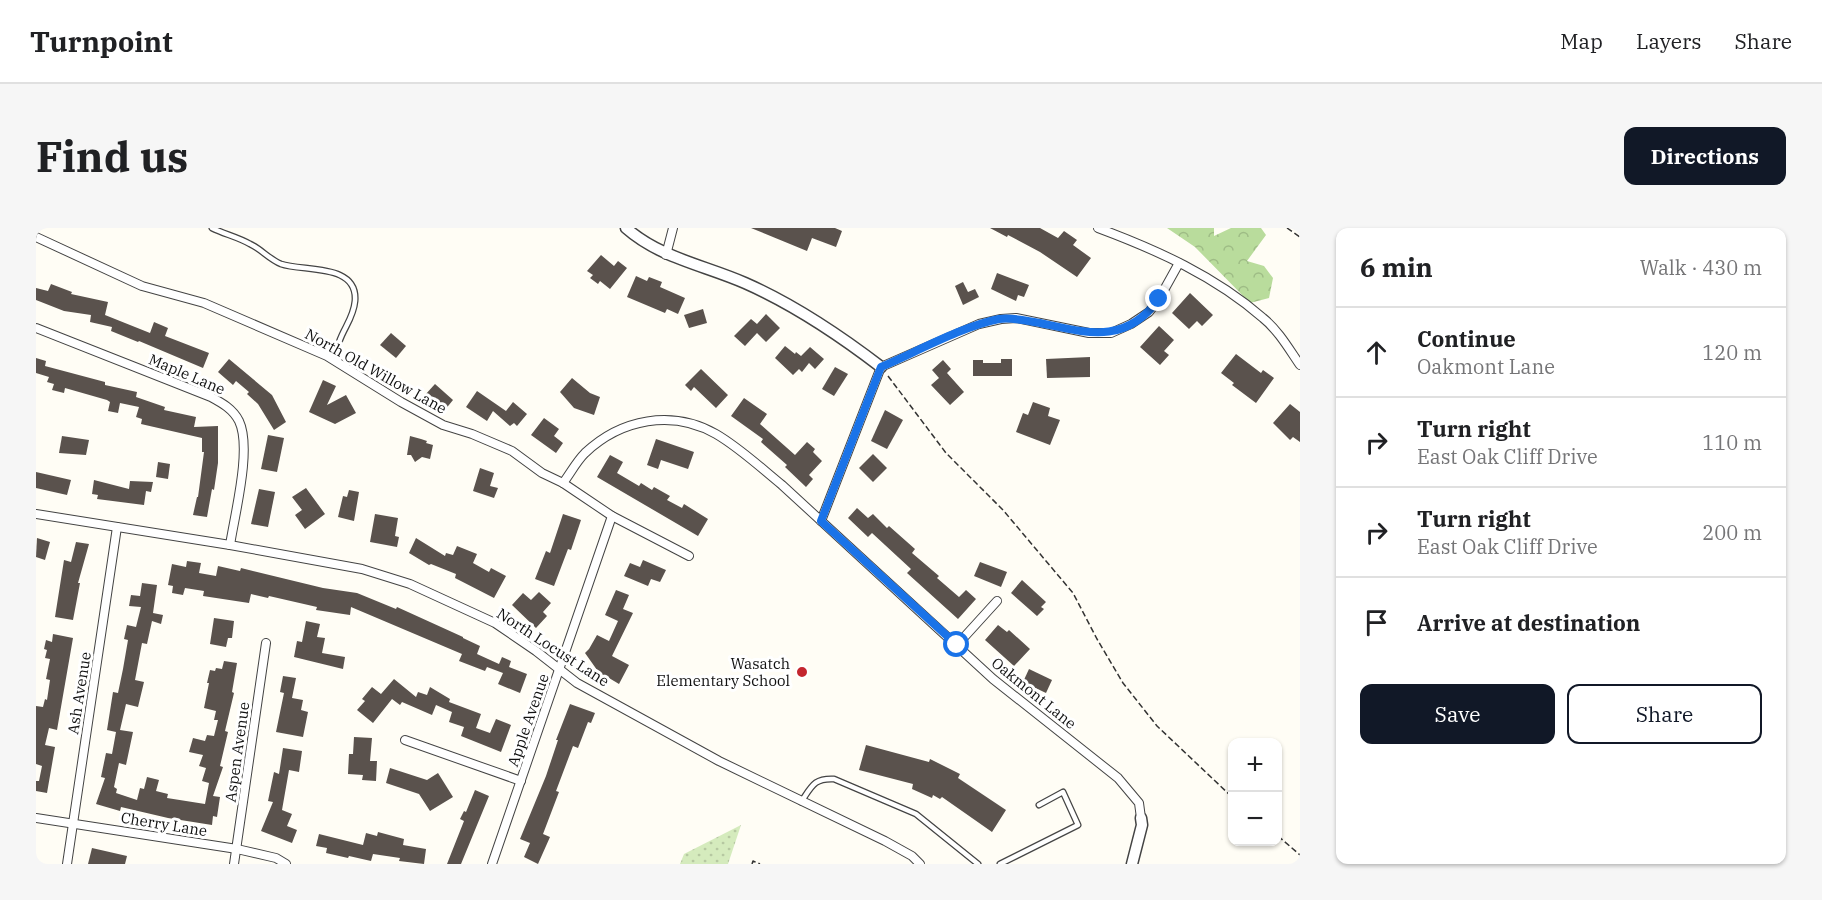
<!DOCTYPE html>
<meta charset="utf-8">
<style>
:root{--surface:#fff;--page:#f6f6f6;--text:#202124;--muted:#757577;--line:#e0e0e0;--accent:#111827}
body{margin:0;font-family:"IBM Plex Serif",serif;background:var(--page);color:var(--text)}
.controls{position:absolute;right:18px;bottom:18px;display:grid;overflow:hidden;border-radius:12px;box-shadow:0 2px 4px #0004}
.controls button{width:54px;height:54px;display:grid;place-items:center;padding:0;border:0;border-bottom:2px solid var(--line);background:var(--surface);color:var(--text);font:30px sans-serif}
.stop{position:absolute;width:18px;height:18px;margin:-14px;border:4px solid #1a73e8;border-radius:50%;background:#fff}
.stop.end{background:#1a73e8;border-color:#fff;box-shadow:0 2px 6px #0008}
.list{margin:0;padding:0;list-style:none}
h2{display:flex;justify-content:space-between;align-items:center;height:78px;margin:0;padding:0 24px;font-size:26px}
h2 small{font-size:20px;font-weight:400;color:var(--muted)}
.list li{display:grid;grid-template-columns:39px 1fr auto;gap:18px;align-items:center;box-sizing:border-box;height:90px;padding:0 24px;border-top:2px solid var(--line)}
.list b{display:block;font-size:22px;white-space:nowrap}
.list p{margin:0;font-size:20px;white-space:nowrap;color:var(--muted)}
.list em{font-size:20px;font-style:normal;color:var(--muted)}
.actions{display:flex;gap:12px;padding:18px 24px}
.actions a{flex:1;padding:14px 0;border:2px solid var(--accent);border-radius:12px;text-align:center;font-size:21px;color:var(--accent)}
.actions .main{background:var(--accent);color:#fff}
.icon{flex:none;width:33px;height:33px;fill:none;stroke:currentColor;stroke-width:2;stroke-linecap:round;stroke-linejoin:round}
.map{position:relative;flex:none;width:1264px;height:636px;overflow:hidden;border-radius:12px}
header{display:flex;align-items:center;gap:36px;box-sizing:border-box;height:84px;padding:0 30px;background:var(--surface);border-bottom:2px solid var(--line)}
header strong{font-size:28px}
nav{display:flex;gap:33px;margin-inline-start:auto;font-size:21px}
.intro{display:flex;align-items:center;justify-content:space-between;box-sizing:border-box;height:144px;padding:0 36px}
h1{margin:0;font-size:42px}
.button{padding:15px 27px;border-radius:12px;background:var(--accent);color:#fff;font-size:21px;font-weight:700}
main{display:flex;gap:36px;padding:0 36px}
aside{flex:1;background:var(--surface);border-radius:12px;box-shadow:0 2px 4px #0004}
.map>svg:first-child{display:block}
</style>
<header>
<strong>Turnpoint</strong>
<nav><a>Map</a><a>Layers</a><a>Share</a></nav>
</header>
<div class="intro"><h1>Find us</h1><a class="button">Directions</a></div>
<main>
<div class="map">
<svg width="1264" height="636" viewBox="0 0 1264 636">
<defs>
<pattern id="grass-dots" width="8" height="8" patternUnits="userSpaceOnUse" patternTransform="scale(1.5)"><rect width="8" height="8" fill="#d5ebbd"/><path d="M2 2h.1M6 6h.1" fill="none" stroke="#b6c8a1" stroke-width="1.8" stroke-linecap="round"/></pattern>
<pattern id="forest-crowns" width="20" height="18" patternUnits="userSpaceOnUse" patternTransform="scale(1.5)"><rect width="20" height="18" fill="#b9dc9c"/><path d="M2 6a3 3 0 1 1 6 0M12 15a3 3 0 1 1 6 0" fill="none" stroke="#9ebc85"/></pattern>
</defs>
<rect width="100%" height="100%" fill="#fffdf5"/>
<!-- grass -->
<polygon fill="url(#grass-dots)" points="705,597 692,636 644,636 648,626"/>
<!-- forest -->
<polygon fill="url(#forest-crowns)" points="1131,0 1178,0 1178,8 1195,0 1225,0 1230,7 1211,33 1228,38 1237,50 1233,70 1214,75 1159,19"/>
<!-- building -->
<g fill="#5a524d">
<polygon points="715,0 799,0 806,3 800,19 776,10 771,23"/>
<polygon points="954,0 1004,0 1022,10 1028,3 1041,12 1037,17 1055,30 1041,49 1004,24 972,7 971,9"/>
<polygon points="565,27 578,38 582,33 591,40 574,61 564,53 562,56 554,50 557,47 551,43"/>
<polygon points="961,45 993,57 988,69 982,67 980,73 955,61"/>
<polygon points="600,48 611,53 613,49 626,54 624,59 649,70 642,86 631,81 629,85 591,69"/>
<polygon points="927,54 932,64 939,61 943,69 927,77 919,58"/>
<polygon points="15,56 36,64 35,66 72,74 69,87 114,105 118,94 132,100 129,108 173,125 167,140 103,113 102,114 75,103 76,99 54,94 55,87 28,83 0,72 0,60 12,63"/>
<polygon points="1154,65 1177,87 1166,98 1161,93 1153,101 1136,85"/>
<polygon points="667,81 671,95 653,100 648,87"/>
<polygon points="730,86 744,100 730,114 721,105 709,118 698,108 715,91 721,96"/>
<polygon points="1123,98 1138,112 1128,123 1133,127 1124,137 1104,119"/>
<polygon points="355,105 370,118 360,130 344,117"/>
<polygon points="749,118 759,126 760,124 765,128 774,119 788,131 779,141 773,135 766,144 763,141 757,147 739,130"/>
<polygon points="1200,126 1225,145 1227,142 1238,150 1220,175 1196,157 1198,155 1185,145"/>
<polygon points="1054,129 1054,149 1011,150 1010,131"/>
<polygon points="0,130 10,133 9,138 69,154 69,157 101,164 100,169 129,179 128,182 160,189 158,199 182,198 182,235 178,262 176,261 171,289 157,287 161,269 162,269 168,224 166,224 166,210 105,196 106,191 100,189 103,179 84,175 82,185 72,183 74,174 71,172 29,160 28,165 16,162 18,156 11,154 13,149 0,145"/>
<polygon points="193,131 236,167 250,194 238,202 222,176 211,166 213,164 200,153 197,157 182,144"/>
<polygon points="965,131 976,131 976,148 937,148 937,132 947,132 947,135 965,135"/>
<polygon points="907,132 915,141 911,145 928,164 914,177 895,157 903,150 896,142"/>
<polygon points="799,139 812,146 798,168 786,161"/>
<polygon points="665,141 692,167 680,180 658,159 655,163 649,157"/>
<polygon points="536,150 554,165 564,169 558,187 538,180 524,164"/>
<polygon points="287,152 300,158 291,177 310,167 320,185 299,196 273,184"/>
<polygon points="399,156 417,172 408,183 389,167"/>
<polygon points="441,163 470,183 477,174 491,186 481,198 478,195 474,198 457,183 451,193 430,179"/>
<polygon points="708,170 731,186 724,196 759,227 771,214 779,221 777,224 786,233 773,247 777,251 770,259 749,239 751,237 725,214 727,211 695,188"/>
<polygon points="997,174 1014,180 1012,188 1024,192 1014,217 980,204 987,185 992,187"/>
<polygon points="1254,176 1264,184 1264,214 1257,209 1254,212 1237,195"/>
<polygon points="849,182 867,192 851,221 835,213"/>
<polygon points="508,190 523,201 518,208 527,215 520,225 495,207"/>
<polygon points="232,207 248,210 241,244 225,241"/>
<polygon points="26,208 53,212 50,227 23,225"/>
<polygon points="374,208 385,211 391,213 390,215 397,217 394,231 386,229 379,234 375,227 371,227"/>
<polygon points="620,211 658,224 652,241 625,232 622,241 611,237"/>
<polygon points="837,226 851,240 837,254 823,240"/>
<polygon points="574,227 587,234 581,245 603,258 605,255 616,262 618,259 634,268 631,272 646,280 648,276 672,291 662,308 561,249"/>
<polygon points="122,234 134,236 132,251 120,249"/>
<polygon points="444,240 458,245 454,258 462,260 458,270 437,263"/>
<polygon points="0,244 35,252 31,267 0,260"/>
<polygon points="58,252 93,261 94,253 117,254 115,264 110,263 108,277 61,271 62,267 56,266"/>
<polygon points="270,260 289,286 269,301 259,287 266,282 256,269"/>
<polygon points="223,261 239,264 232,299 215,296"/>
<polygon points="313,262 323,264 318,293 302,289 307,268 311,269"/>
<polygon points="821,280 832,290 837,286 851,300 853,298 879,321 876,325 903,348 901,350 923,369 930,362 940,371 922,391 871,345 875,341 836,305 832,309 812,290"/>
<polygon points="339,286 362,290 359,308 363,309 361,319 334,314"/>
<polygon points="527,286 545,292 535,322 532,321 518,358 499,351 510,323 514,325"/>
<polygon points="1,310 14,314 9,332 0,329"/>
<polygon points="380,310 409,328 410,325 417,327 421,318 441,326 437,335 453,344 455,340 470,348 458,370 419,350 420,346 395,336 393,337 373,325"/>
<polygon points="40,314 53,316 42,355 44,355 37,392 19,389 28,332 35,334"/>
<polygon points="607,332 630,342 624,354 615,351 612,358 588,348 594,335 604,339"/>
<polygon points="151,333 165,335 163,345 180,348 182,338 204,343 205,340 287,360 321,365 360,381 361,379 427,409 427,410 444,418 441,426 463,436 466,429 475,433 473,439 491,446 484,465 462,456 467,445 451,439 449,443 423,433 426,426 315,379 314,387 280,382 281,379 233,368 232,370 215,366 213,375 167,368 168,363 149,360 147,367 136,365 137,358 132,357 136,336 150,339"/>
<polygon points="944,334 971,344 965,359 938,348"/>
<polygon points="986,352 1010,374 1005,379 1008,381 1001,388 975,365"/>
<polygon points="106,355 121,357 117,385 127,387 125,396 116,393 111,416 106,415 99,452 108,454 102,479 90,476 84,502 97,504 90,537 83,535 78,559 81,561 80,565 101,572 104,560 108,561 111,549 123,552 120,563 132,566 131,570 169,576 173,555 166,553 170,540 163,538 167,527 153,524 157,510 169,513 171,507 178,508 182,492 178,492 180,483 168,480 173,455 171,455 174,442 179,443 180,440 186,441 188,433 201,435 196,464 198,465 189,503 192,504 184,538 187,539 177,568 184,569 181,589 177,588 176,597 132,590 85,579 84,583 60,576 69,550 65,549 70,525 76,526 80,504 71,502 77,464 82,465 87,441 92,412 88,411 91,397 100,399 105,379 93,378 95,367 104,368"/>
<polygon points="580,362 593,367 587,381 597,385 576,428 593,437 583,456 568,447 566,449 549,425 553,421 561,407 573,413 582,393 569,387"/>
<polygon points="503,364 515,375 507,384 511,388 500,400 476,377 487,365 495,372"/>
<polygon points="178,390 198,393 196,410 192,410 190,419 174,416"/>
<polygon points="270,393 284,396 281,409 289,410 286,425 309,429 307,441 258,429 261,413 266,414"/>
<polygon points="962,397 971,404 973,402 994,421 978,438 949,412"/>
<polygon points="17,406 37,410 21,502 13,500 9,517 19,519 11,565 0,563 0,553 3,553 6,538 0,536 0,478 7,479 9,471 11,472 14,452 10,451 14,431 9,430 11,422 8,421 10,412 16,414"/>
<polygon points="993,441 1016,452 1010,465 987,454"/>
<polygon points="247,448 260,450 256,470 267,472 265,482 272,484 267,509 240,504 248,465 244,464"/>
<polygon points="358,451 380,469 382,464 391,467 394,459 414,471 413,474 445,486 440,500 454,505 460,491 475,497 465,524 425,508 428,499 413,494 416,484 400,477 396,487 366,474 364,477 356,471 337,495 321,482 329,473 326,471 336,459 345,466"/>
<polygon points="534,476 559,485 555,495 552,494 542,520 537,518 520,563 523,564 507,606 514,609 502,636 488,629 494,615 484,611 510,548 522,512 520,512"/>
<polygon points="318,509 336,510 334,533 341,533 340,553 326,552 327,547 312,546 313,526 317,526"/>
<polygon points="830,517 893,534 894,531 924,546 922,550 970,582 956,604 906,569 904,571 897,567 896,570 876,561 877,556 823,542"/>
<polygon points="247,520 266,523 263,544 253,542 246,582 256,586 251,598 261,602 256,615 225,603 237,574 232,573 238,544 243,546"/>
<polygon points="354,540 391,552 402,545 417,569 394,583 383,566 350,555"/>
<polygon points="439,562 453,568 425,636 411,636 428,593 424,591 428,583 430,584"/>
<polygon points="342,604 368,611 367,617 390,621 388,636 363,633 364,630 337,626 335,633 313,628 312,630 290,625 291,620 280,618 283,606 327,617 330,605 341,608"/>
<polygon points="56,620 91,628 89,636 52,636"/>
</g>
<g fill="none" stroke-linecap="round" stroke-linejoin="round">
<!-- service casing -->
<g stroke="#444" stroke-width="7">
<g id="service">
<path d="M176,0c12,6 26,9 38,16 11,5 19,15 31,20 23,8 77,-1 74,37 -2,23 -19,32 -19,61"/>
<path d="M765,574c11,-16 13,-24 33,-23l82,35 62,50"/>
<polyline points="964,636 1042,597 1027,564 1003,577"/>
</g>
</g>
<!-- minor casing -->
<g stroke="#444" stroke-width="10">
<g id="minor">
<path d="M1062,0c59,22 117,48 165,90 15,12 26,31 37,47"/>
<polyline points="0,9 106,58 168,75 291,128 365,174 407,197 436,206 476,223 506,245 527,255 576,288 653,328"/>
<polyline points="630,27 637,0"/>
<path d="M0,100l175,69c11,6 22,12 28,24 13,27 -4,92 -9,124"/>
<path d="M527,255c7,-9 13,-21 22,-30 36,-34 87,-44 131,-19 24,14 45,34 66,51l211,194 125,99 21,25 2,15"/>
<polyline points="0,286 194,317 326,341 374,356 459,395 500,423 541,455 683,533 849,613 876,628 884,636"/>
<polyline points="785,293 845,139 943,96 965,91 980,90 1053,105 1075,105 1095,96 1113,84 1123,71 1143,35"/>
<polyline points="921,417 961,373"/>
<polyline points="369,512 485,553"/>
<polyline points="0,590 201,621 240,630 250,636"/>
<polyline points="31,636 81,299"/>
<polyline points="198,636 230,415"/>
<polyline points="456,636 576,288"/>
</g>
</g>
<!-- tertiary casing -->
<g stroke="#444" stroke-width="13">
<g id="tertiary">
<path d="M590,0c34,30 78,37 119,55 50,22 93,51 136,84"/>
<polyline points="1096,636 1106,597 1105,590"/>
</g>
</g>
<!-- path -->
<g stroke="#333" stroke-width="1.5" stroke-dasharray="6 3" stroke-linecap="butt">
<polyline points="1251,0 1264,9"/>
<polyline points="852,148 910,225 967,282 1037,365 1061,411 1087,455 1121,498 1196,569"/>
<polyline points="1242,608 1264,627"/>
<polyline points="716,636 717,633 724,636"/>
</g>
<!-- service -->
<use href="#service" stroke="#fff" stroke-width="4.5"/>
<!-- minor -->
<use href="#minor" stroke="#fff" stroke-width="8"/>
<!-- tertiary -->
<use href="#tertiary" stroke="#fff" stroke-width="10"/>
</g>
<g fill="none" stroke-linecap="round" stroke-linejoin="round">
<!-- route -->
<path stroke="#1a73e8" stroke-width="8" d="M921,417l-136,-124 60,-154c35,-15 82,-41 118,-48 15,-2 27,2 41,4 48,10 85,22 119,-24"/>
</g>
<!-- markers -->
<circle fill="#c4262e" stroke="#fff" stroke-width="2" cx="766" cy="444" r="6"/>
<g text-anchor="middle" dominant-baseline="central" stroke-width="6" stroke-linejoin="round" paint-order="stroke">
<!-- street labels -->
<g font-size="15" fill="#111" stroke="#fff">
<text transform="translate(340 143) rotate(29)">North Old Willow Lane</text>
<text transform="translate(151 146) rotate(23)">Maple Lane</text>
<text transform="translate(517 419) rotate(33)">North Locust Lane</text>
<text transform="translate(43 465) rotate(-81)">Ash Avenue</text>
<text transform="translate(998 465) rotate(39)">Oakmont Lane</text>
<text transform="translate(492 492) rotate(-71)">Apple Avenue</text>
<text transform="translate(201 524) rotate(-82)">Aspen Avenue</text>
<text transform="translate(128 596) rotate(9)">Cherry Lane</text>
</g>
<!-- poi labels -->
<g font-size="15" fill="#111" stroke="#fff" text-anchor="end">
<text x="754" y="435">Wasatch<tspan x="754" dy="17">Elementary School</tspan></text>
</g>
</g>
</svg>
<div class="controls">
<button>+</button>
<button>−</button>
</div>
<div class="stop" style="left:921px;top:417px"></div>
<div class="stop end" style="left:1123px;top:71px"></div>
</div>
<aside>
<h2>6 min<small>Walk · 430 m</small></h2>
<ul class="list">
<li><svg class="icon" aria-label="ahead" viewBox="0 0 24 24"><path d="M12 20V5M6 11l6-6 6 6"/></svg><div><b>Continue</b><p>Oakmont Lane</p></div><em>120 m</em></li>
<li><svg class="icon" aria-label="right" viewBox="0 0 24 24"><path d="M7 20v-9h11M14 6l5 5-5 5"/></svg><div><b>Turn right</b><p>East Oak Cliff Drive</p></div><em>110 m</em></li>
<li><svg class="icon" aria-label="right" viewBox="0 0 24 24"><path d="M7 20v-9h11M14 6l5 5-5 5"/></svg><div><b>Turn right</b><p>East Oak Cliff Drive</p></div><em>200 m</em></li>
<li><svg class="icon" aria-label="arrive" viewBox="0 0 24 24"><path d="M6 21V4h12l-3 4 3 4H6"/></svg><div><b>Arrive at destination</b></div></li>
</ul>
<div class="actions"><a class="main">Save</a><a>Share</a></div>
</aside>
</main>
